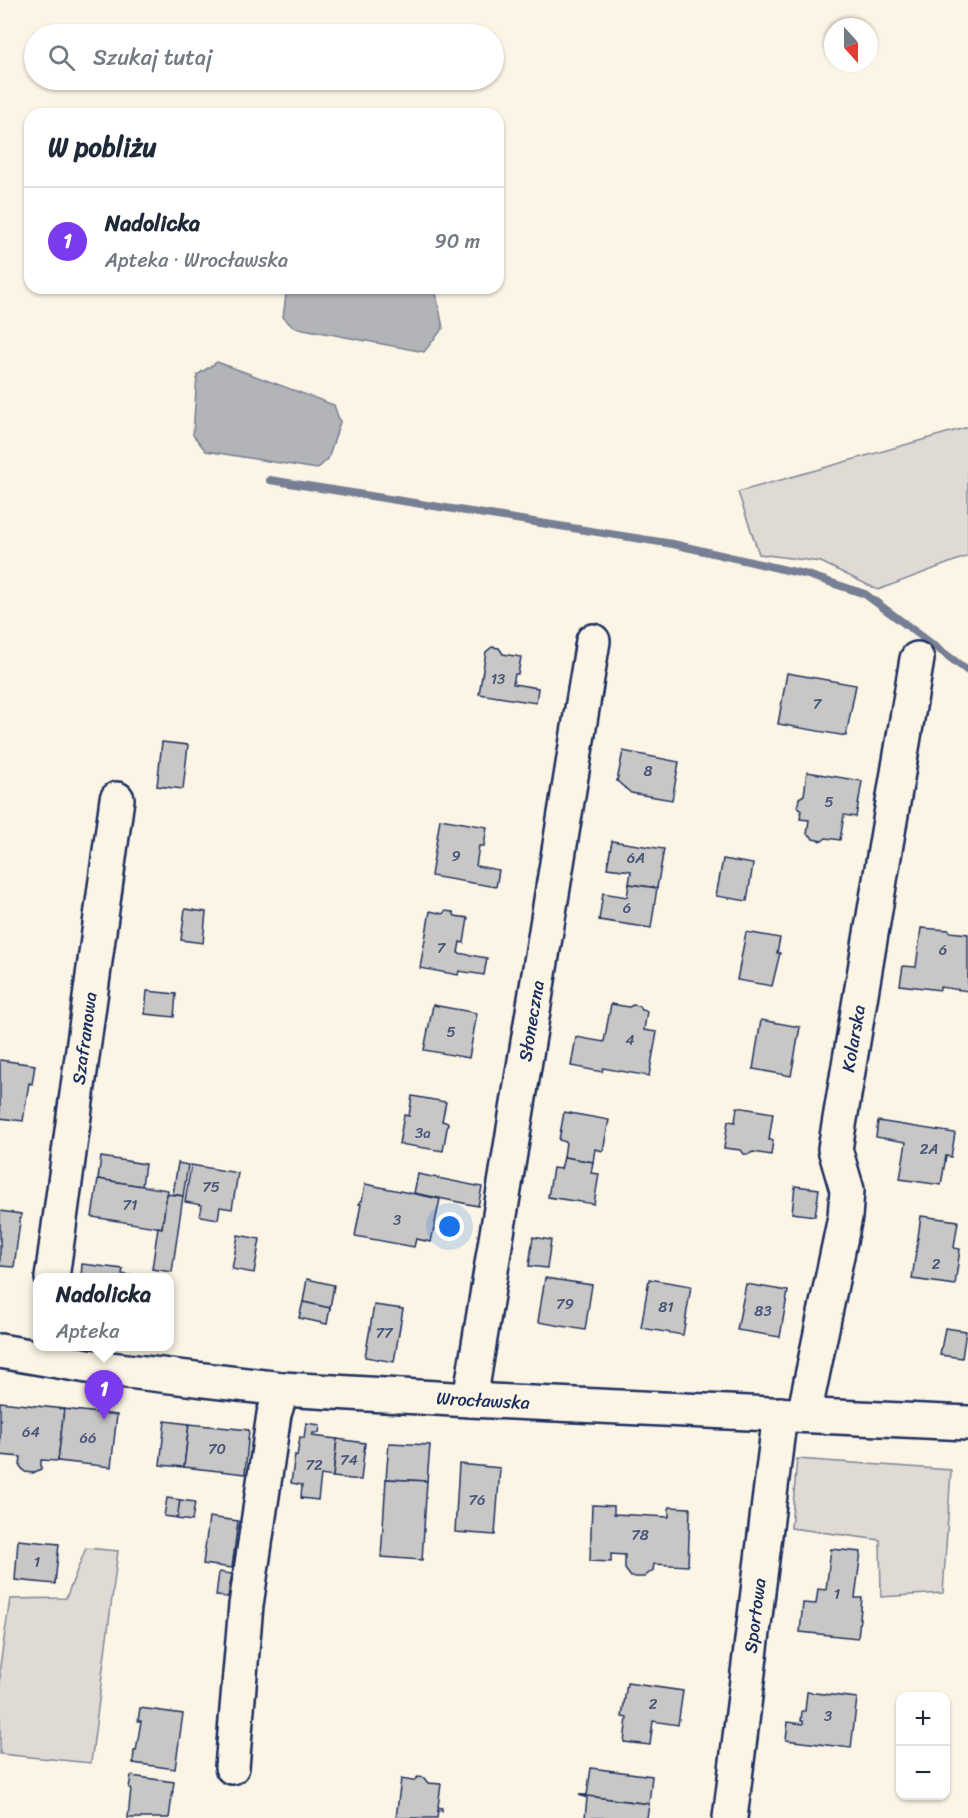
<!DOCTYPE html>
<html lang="pl">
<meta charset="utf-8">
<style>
:root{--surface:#fff;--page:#f2f2f3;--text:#1f2937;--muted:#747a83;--line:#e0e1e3;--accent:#7c3aed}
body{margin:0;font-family:Sriracha,sans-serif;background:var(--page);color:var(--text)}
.controls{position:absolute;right:18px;bottom:18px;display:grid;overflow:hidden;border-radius:12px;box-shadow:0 2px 4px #0004}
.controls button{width:54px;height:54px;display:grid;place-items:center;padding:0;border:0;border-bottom:2px solid var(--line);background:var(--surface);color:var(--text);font:30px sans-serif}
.compass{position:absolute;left:824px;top:18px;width:54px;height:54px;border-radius:50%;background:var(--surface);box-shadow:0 2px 4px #0004;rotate:159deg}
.you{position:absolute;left:450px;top:1227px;width:21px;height:21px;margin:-15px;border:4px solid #fff;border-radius:50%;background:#1a73e8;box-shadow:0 0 0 9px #1a73e833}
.badge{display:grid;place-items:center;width:39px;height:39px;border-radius:50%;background:var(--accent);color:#fff;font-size:20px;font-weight:700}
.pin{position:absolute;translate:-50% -50px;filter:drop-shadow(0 2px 3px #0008)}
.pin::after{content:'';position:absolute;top:32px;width:21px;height:18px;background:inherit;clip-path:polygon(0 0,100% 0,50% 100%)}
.popup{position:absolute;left:33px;top:1273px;width:141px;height:78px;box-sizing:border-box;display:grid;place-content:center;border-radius:12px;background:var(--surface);filter:drop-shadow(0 2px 4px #0005);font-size:20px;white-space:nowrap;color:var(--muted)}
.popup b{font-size:22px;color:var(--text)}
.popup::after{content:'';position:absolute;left:50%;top:100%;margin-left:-12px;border:12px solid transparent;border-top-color:var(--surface)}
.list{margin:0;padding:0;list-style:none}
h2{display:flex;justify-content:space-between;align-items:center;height:78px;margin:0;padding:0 24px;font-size:26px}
h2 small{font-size:20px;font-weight:400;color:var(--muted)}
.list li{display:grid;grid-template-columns:39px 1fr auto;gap:18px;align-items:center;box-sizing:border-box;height:108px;padding:0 24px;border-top:2px solid var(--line)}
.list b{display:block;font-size:22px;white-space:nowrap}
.list p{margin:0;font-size:20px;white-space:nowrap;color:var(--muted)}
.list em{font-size:20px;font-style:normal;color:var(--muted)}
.icon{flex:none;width:33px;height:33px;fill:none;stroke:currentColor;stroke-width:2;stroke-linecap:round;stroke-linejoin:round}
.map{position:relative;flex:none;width:968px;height:1818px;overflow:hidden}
.search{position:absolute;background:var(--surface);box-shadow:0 2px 4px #0004;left:24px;top:24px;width:480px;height:66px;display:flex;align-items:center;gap:15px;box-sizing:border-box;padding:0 21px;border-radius:33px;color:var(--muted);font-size:22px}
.panel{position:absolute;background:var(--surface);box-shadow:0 2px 4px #0004;left:24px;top:108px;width:480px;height:186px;border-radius:18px}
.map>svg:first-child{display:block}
</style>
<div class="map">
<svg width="968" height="1818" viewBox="0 0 968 1818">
<rect width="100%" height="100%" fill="#fcf5e5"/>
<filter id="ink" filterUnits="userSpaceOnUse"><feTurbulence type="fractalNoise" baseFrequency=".0167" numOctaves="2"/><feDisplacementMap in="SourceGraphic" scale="12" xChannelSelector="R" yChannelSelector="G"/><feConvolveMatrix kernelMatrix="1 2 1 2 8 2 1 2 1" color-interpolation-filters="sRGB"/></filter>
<g filter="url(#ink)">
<!-- green -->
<g fill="#dfdbd4" stroke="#7d8599" stroke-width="1.5">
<polygon points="968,427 968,556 878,590 821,562 759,554 738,492"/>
<polygon points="797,1459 951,1470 943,1593 881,1597 880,1540 791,1528"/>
<polygon points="86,1548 118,1551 91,1763 0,1754 0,1666 10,1599 66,1598"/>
</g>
<!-- water -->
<g fill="#b2b4b8" stroke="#767f94" stroke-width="1.5">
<polygon points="287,288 435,288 443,328 424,352 293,327 283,317"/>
<polygon points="217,362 334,405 340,422 328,459 317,469 206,451 193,435 197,375"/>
</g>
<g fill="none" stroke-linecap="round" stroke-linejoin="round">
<!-- stream -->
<polyline stroke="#767f94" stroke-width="8" points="270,480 673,544 808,575 865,594 968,671"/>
</g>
<!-- building -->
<g fill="#c8c7c6" stroke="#1b2f5e" stroke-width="1.5">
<polygon points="492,647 499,648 503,654 521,657 518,674 515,674 513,684 538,688 536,703 479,694 486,652"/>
<polygon points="787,673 856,685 846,736 778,724"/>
<polygon points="162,742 188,745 183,789 157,786"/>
<polygon points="623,751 679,762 672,800 631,793 617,781"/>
<polygon points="807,772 862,781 856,817 844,815 840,840 826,838 822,841 813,839 811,836 807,834 809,820 800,819 801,810 798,806 799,798 804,795"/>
<polygon points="440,819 487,827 484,846 479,846 476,866 499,870 496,887 431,876"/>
<polygon points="612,841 664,849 657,888 629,884 631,871 607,868"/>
<polygon points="723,859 753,864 747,901 716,896"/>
<polygon points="629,884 657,888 651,928 599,920 603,893 627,897"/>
<polygon points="185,909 206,912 203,943 181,940"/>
<polygon points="430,911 443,914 445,911 453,912 455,916 468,918 464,943 460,942 458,953 487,958 484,975 459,971 458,975 420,968"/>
<polygon points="921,928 949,930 950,932 968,934 968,991 940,987 940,990 900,985 903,966 916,967"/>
<polygon points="746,932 780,938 777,953 780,953 772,986 737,980"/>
<polygon points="147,991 176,994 174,1017 145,1014"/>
<polygon points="611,1004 629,1007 633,1005 640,1006 642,1010 647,1011 644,1030 657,1032 649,1076 603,1068 602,1072 571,1066 576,1037 604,1042"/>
<polygon points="433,1005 477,1013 469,1058 424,1050"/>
<polygon points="761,1020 800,1027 791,1076 753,1069"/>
<polygon points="0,1060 35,1065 32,1084 29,1083 23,1121 0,1118"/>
<polygon points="412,1096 446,1102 442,1121 448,1123 443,1151 399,1144 404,1115 409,1116"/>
<polygon points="737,1107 773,1113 769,1140 773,1140 771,1155 753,1152 749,1154 744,1154 741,1150 724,1148 728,1121 735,1122"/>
<polygon points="564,1112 609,1120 603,1151 595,1149 593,1162 564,1157 566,1142 559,1140"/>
<polygon points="878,1121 955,1133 951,1157 946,1156 941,1185 900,1179 906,1142 876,1137"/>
<polygon points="101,1157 145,1164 142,1186 98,1179"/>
<polygon points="564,1157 593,1162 591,1173 599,1174 594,1204 548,1197 553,1168 561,1169"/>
<polygon points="178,1163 188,1165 183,1196 173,1194"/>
<polygon points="191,1165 238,1173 232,1209 220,1207 218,1219 200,1216 202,1205 185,1202"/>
<polygon points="418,1174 482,1187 478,1206 414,1193"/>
<polygon points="98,1179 168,1190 162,1228 92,1217"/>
<polygon points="365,1184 440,1199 431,1242 416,1239 414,1247 355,1236 361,1204 359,1204 360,1201 362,1201"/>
<polygon points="795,1186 819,1189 815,1216 792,1213"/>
<polygon points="167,1194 183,1196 172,1272 152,1269 158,1227 162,1228"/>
<polygon points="0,1211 21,1214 14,1267 0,1266"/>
<polygon points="921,1216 958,1221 954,1248 960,1249 955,1285 912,1279"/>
<polygon points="238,1235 260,1239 254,1273 232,1269"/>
<polygon points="533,1237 551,1240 547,1268 529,1266"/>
<polygon points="82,1264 123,1269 122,1274 146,1278 81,1278"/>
<polygon points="545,1278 592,1285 585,1330 538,1322"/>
<polygon points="307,1279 334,1285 330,1308 303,1302"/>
<polygon points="649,1279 691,1286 683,1335 641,1328"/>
<polygon points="746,1284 788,1291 780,1337 737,1330"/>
<polygon points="303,1302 330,1308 327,1324 299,1318"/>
<polygon points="374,1305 403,1309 394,1362 365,1357"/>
<polygon points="945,1328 966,1331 962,1358 940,1355"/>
<polygon points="0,1402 64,1409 58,1461 41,1460 41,1469 33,1473 25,1472 20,1466 21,1457 0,1455"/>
<polygon points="64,1409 117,1415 111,1467 58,1461"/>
<polygon points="165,1421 189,1424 184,1467 160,1465"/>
<polygon points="306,1423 320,1425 319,1433 313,1433 312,1436 337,1439 333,1477 321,1475 318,1500 301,1498 302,1485 291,1483 295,1455 297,1456 300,1437 304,1438"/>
<polygon points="189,1424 249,1430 245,1474 184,1467"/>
<polygon points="337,1439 365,1443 361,1480 333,1477"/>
<polygon points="389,1443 430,1445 427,1481 386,1479"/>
<polygon points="459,1464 500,1468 495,1535 455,1532"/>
<polygon points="386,1479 427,1481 422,1560 381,1557"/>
<polygon points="167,1498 180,1500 178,1518 164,1516"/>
<polygon points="180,1500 195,1502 192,1521 177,1519"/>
<polygon points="592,1505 614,1506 614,1514 669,1517 669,1507 690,1508 688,1566 654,1564 653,1570 644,1577 631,1577 625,1569 625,1555 611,1554 611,1562 590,1561"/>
<polygon points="209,1517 238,1521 232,1568 203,1564"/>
<polygon points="18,1540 59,1544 55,1584 15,1580"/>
<polygon points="831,1549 861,1552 855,1598 862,1598 858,1638 800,1632 803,1603 816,1604 818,1589 826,1590"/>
<polygon points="219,1572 232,1574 228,1597 216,1596"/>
<polygon points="627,1683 683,1691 678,1725 653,1721 650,1745 624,1742 627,1718 622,1717"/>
<polygon points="807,1692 857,1698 851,1748 786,1740 788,1722 803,1724 803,1721 801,1721 802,1711 805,1711"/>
<polygon points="140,1708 183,1714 175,1769 133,1763 134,1751 136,1751 141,1721 138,1721"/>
<polygon points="591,1768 652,1776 649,1804 579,1795 587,1795"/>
<polygon points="131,1776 174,1782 169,1818 128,1818 131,1788 129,1788"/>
<polygon points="418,1777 424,1778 428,1783 441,1784 438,1807 442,1808 442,1811 438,1810 437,1818 396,1818 401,1779 413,1781"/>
<polygon points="579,1795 649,1804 647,1818 585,1818 587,1798"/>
</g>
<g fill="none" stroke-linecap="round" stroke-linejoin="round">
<!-- minor casing -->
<g stroke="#1b2f5e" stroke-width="38">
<g id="minor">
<path id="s1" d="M52,1278l65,-479"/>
<path id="s2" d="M0,1351l93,16 189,22 188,11 498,23"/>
<path id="s3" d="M470,1400l123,-759"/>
<path id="s4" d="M804,1415l41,-198 2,-27 -12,-41 82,-490"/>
<polyline points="232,1767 246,1605 274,1414 282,1389"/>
<path id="s5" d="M730,1818l50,-404"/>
</g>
</g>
<!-- minor -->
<use href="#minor" stroke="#fcf5e5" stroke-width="33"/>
</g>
</g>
<g text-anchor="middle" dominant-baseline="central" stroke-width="4.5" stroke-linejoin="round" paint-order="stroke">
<!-- number labels -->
<g font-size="15" fill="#465578">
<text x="498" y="679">13</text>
<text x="817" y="704">7</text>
<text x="648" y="771">8</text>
<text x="829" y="802">5</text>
<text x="456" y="856">9</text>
<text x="636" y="858">6A</text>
<text x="627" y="908">6</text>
<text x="441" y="948">7</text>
<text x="943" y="950">6</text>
<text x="451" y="1032">5</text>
<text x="630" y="1040">4</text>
<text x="423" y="1133">3a</text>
<text x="929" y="1149">2A</text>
<text x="211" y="1187">75</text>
<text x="130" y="1205">71</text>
<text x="397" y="1220">3</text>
<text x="936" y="1264">2</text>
<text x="565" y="1304">79</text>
<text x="666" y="1307">81</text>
<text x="763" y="1311">83</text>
<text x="384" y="1333">77</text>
<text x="31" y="1432">64</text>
<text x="88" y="1438">66</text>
<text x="217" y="1449">70</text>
<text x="349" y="1460">74</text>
<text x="314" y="1465">72</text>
<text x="477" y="1500">76</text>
<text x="640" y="1535">78</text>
<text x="37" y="1562">1</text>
<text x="837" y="1594">1</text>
<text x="653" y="1704">2</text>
<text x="828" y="1716">3</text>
</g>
<!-- street labels -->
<g font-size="18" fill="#1b2f5e" stroke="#fcf5e5">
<text stroke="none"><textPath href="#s3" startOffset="384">Słoneczna</textPath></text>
<text stroke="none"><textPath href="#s1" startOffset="242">Szafranowa</textPath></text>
<text stroke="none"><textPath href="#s4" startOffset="384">Kolarska</textPath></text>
<text stroke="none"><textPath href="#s2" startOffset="486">Wrocławska</textPath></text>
<text stroke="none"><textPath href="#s5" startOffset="204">Sportowa</textPath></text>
</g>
</g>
</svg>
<div class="controls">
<button>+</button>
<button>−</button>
</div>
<svg class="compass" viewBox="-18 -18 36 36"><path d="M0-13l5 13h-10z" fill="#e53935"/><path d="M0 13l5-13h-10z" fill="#747a83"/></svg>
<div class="you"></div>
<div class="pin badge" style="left:104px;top:1420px">1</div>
<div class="popup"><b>Nadolicka</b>Apteka</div>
<div class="search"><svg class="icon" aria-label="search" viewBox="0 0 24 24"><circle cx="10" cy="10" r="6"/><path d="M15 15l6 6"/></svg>Szukaj tutaj</div>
<section class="panel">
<h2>W pobliżu<small></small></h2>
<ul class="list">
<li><span class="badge">1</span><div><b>Nadolicka</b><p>Apteka · Wrocławska</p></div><em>90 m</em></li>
</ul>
</section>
</div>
